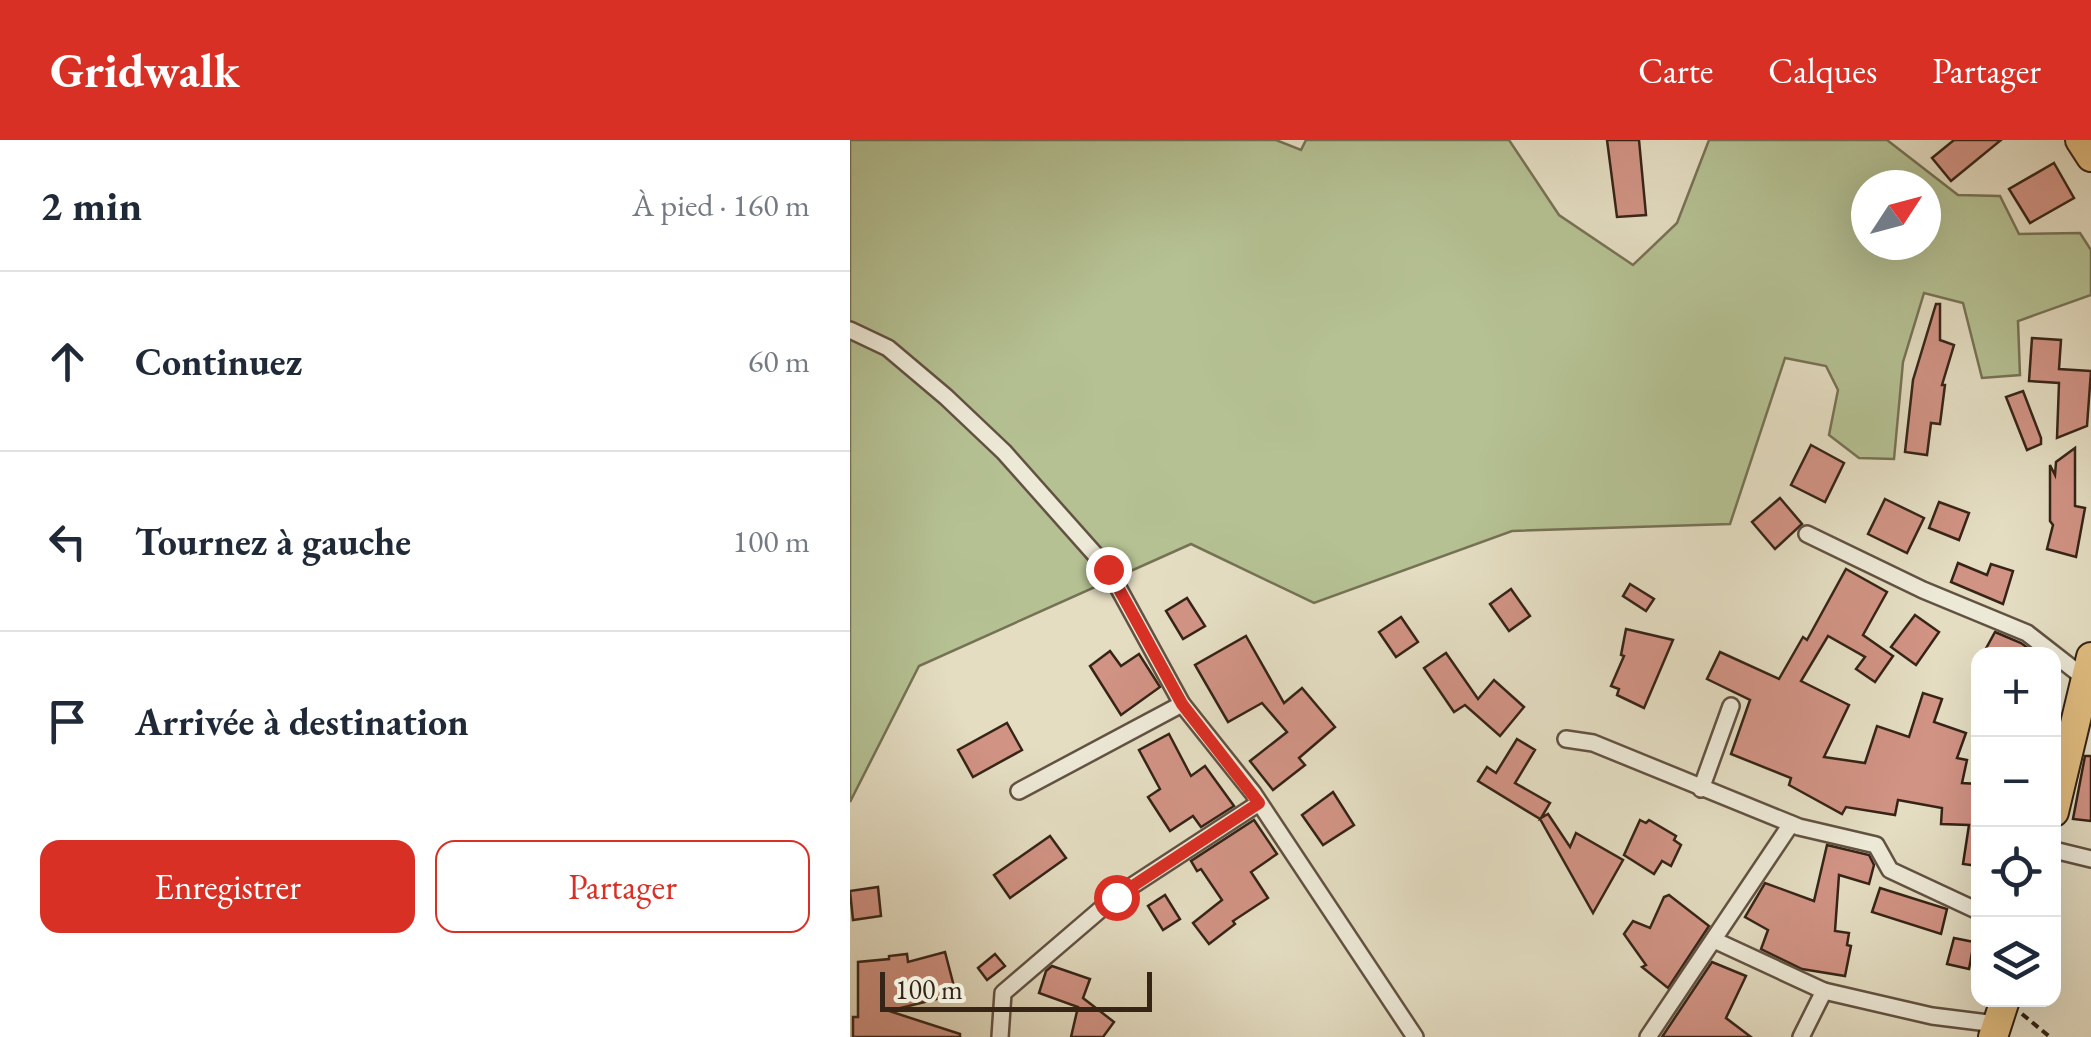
<!DOCTYPE html>
<html lang="fr">
<meta charset="utf-8">
<style>
:root{--surface:#fff;--page:#f6f6f7;--text:#1f2937;--muted:#747a83;--line:#e0e1e3;--accent:#d93025}
body{margin:0;font-family:"EB Garamond",serif;background:var(--page);color:var(--text)}
.controls{position:absolute;right:30px;bottom:30px;display:grid;overflow:hidden;border-radius:20px;box-shadow:0 10px 40px #0002}
.controls button{width:90px;height:90px;display:grid;place-items:center;padding:0;border:0;border-bottom:2px solid var(--line);background:var(--surface);color:var(--text);font:50px sans-serif}
.compass{position:absolute;left:1001px;top:30px;width:90px;height:90px;border-radius:50%;background:var(--surface);box-shadow:0 10px 40px #0002;rotate:54deg}
.scale{position:absolute;left:30px;bottom:25px;width:272px;box-sizing:border-box;padding-left:10px;border:5px solid #362417;border-top:0;font-size:28px;line-height:35px;white-space:nowrap;color:#362417;-webkit-text-stroke:8px #ede9d7;paint-order:stroke}
.stop{position:absolute;width:30px;height:30px;margin:-22px;border:8px solid #d93025;border-radius:50%;background:#fff}
.stop.end{background:#d93025;border-color:#fff;box-shadow:0 2px 10px #0008}
.list{margin:0;padding:0;list-style:none}
h2{display:flex;justify-content:space-between;align-items:center;height:130px;margin:0;padding:0 40px;font-size:42px}
h2 small{font-size:32px;font-weight:400;color:var(--muted)}
.list li{display:grid;grid-template-columns:65px 1fr auto;gap:30px;align-items:center;box-sizing:border-box;height:180px;padding:0 40px;border-top:2px solid var(--line)}
.list b{display:block;font-size:38px;white-space:nowrap}
.list em{font-size:32px;font-style:normal;color:var(--muted)}
.actions{display:flex;gap:20px;padding:30px 40px}
.actions a{flex:1;padding:22px 0;border:2px solid var(--accent);border-radius:20px;text-align:center;font-size:35px;color:var(--accent)}
.actions .main{background:var(--accent);color:#fff}
.icon{flex:none;width:55px;height:55px;fill:none;stroke:currentColor;stroke-width:2;stroke-linecap:round;stroke-linejoin:round}
.map{position:relative;flex:none;width:1241px;height:897px;overflow:hidden}
header{display:flex;align-items:center;gap:60px;box-sizing:border-box;height:140px;padding:0 50px;background:var(--accent);color:#fff}
header strong{font-size:48px}
nav{display:flex;gap:55px;margin-inline-start:auto;font-size:35px}
main{display:flex}
aside{flex:1;background:var(--surface)}
.map>svg:first-child{display:block}
</style>
<header>
<strong>Gridwalk</strong>
<nav><a>Carte</a><a>Calques</a><a>Partager</a></nav>
</header>
<main>
<aside>
<h2>2 min<small>À pied · 160 m</small></h2>
<ul class="list">
<li><svg class="icon" aria-label="ahead" viewBox="0 0 24 24"><path d="M12 20V5M6 11l6-6 6 6"/></svg><div><b>Continuez</b></div><em>60 m</em></li>
<li><svg class="icon" aria-label="left" viewBox="0 0 24 24"><path d="M17 20v-9H6M10 6l-5 5 5 5"/></svg><div><b>Tournez à gauche</b></div><em>100 m</em></li>
<li><svg class="icon" aria-label="arrive" viewBox="0 0 24 24"><path d="M6 21V4h12l-3 4 3 4H6"/></svg><div><b>Arrivée à destination</b></div></li>
</ul>
<div class="actions"><a class="main">Enregistrer</a><a>Partager</a></div>
</aside>
<div class="map">
<svg width="1241" height="897" viewBox="0 0 1241 897">
<rect width="100%" height="100%" fill="#e4ddc2"/>
<filter id="stains"><feTurbulence type="fractalNoise" baseFrequency=".002" numOctaves="4"/><feColorMatrix values="0 0 0 0 .2 0 0 0 0 .09 0 0 0 0 .02 0 0 0 .5 -.17"/></filter>
<radialGradient id="worn" r=".72"><stop offset=".6" stop-color="#630" stop-opacity="0"/><stop offset="1" stop-color="#630" stop-opacity=".3"/></radialGradient>
<!-- green -->
<path fill="#b5c193" stroke="#767255" stroke-width="2.5" fill-rule="evenodd" d="M0,0h426l25,10 5,-10h203l50,75 74,50 44,-42 32,-83h178l71,55 42,1 19,38 61,-1 11,17v45l-73,26 2,54 -38,3 -19,-75 -39,-10 -21,69 -9,97 -35,-1 -30,-23 9,-45 -12,-24 -41,-8 -55,166 -218,7 -198,72 -123,-59 -272,122 -69,136zM1016,45h60v60h-60z"/>
<!-- building -->
<g fill="#d19384" stroke="#362417" stroke-width="2.5">
<polygon points="757,0 789,0 796,75 767,77"/>
<polygon points="1104,0 1151,0 1101,41 1082,18"/>
<polygon points="1204,23 1224,58 1180,83 1159,49"/>
<polygon points="1086,164 1090,164 1090,200 1104,205 1092,245 1095,245 1090,284 1081,283 1077,315 1055,312 1063,240"/>
<polygon points="1182,198 1211,200 1209,229 1241,231 1237,286 1207,298 1209,243 1179,241"/>
<polygon points="1173,251 1191,298 1191,304 1177,310 1156,257"/>
<polygon points="961,305 994,323 975,362 941,345"/>
<polygon points="1225,308 1225,366 1235,368 1226,417 1197,409 1203,385 1200,381 1200,325 1205,335 1206,322"/>
<polygon points="930,358 952,384 925,409 902,382"/>
<polygon points="1035,359 1074,378 1057,413 1018,394"/>
<polygon points="1089,362 1119,373 1109,400 1079,388"/>
<polygon points="1108,423 1137,435 1141,424 1163,431 1153,464 1101,442"/>
<polygon points="996,429 1037,452 1013,495 1043,516 1025,542 1006,529 1015,517 978,496 951,541 999,565 974,617 1015,623 1027,586 1059,597 1073,553 1092,559 1084,582 1116,593 1107,618 1117,620 1112,643 1128,644 1128,726 1113,724 1119,685 1091,684 1092,668 1048,660 1045,675 996,667 992,674 939,645 941,638 881,614 900,560 857,539 870,512 929,539 953,497 957,500"/>
<polygon points="780,444 804,459 796,471 773,456"/>
<polygon points="661,449 680,476 659,491 640,464"/>
<polygon points="337,458 355,486 333,499 316,471"/>
<polygon points="1065,475 1089,492 1066,525 1041,507"/>
<polygon points="551,477 568,502 546,517 529,492"/>
<polygon points="776,489 823,500 794,568 767,555 769,549 761,546 774,516 771,515"/>
<polygon points="1145,492 1171,503 1186,514 1133,514"/>
<polygon points="396,496 434,563 452,548 485,587 449,618 455,625 423,650 400,621 437,592 412,563 378,582 345,525"/>
<polygon points="260,511 271,526 289,514 310,547 271,575 240,526"/>
<polygon points="596,513 628,559 644,540 674,567 650,596 615,565 604,572 574,528"/>
<polygon points="157,583 172,610 123,637 108,610"/>
<polygon points="319,594 341,636 355,626 384,666 351,687 343,676 320,691 298,657 310,649 289,610"/>
<polygon points="667,599 685,610 665,643 700,663 691,678 698,674 720,707 726,693 773,720 743,773 690,679 628,641 637,627 646,633"/>
<polygon points="1235,616 1241,616 1241,681 1223,679"/>
<polygon points="483,652 504,685 473,705 452,675"/>
<polygon points="404,680 427,714 401,732 418,758 383,781 385,784 359,804 343,783 372,760 351,729 347,731 341,721"/>
<polygon points="790,680 796,683 799,680 826,696 824,700 831,705 821,726 812,721 804,734 774,715"/>
<polygon points="200,696 216,718 160,758 144,735"/>
<polygon points="977,705 1019,715 1024,725 1019,744 989,735 985,791 999,793 997,805 1001,806 995,836 952,829 911,809 918,790 895,777 915,743 964,761"/>
<polygon points="28,747 31,776 3,780 0,751"/>
<polygon points="1030,748 1097,769 1091,794 1022,772"/>
<polygon points="315,755 330,779 313,790 298,766"/>
<polygon points="819,755 859,786 818,848 792,827 796,825 774,794 783,781 800,788 814,757"/>
<polygon points="1104,798 1124,802 1119,829 1097,824"/>
<polygon points="95,812 106,854 39,871 110,894 110,897 3,897 3,877 8,877 8,822 39,819 39,816 57,814 58,822"/>
<polygon points="145,814 155,826 137,840 128,828"/>
<polygon points="862,822 896,836 876,878 901,897 812,897"/>
<polygon points="202,826 240,839 233,858 264,882 253,897 221,897 228,867 189,853 196,831"/>
</g>
<g fill="none" stroke-linecap="round" stroke-linejoin="round">
<!-- minor casing -->
<g stroke="#625242" stroke-width="20">
<g id="minor">
<polyline points="0,190 38,208 96,257 154,312 258,429 332,564 403,653 565,897"/>
<polyline points="957,394 1073,450 1177,493 1236,539"/>
<polyline points="716,599 743,603 949,687 1026,705 1040,730 1128,771"/>
<polyline points="851,649 881,566"/>
<polyline points="169,651 332,564"/>
<polyline points="1204,710 1241,719"/>
<polyline points="864,800 974,851 1082,876 1146,884"/>
<polyline points="150,897 153,853 265,757 409,663"/>
<polyline points="798,897 941,684"/>
<polyline points="951,897 974,851"/>
</g>
</g>
<!-- trunk casing -->
<g stroke="#362417" stroke-width="32">
<g id="trunk">
<polyline points="1230,0 1241,17"/>
<polyline points="1204,672 1241,517"/>
<polyline points="1143,897 1155,860"/>
</g>
</g>
<!-- path -->
<polyline stroke="#362417" stroke-width="4" stroke-dasharray="8 5" stroke-linecap="butt" points="1172,874 1200,897"/>
<!-- minor -->
<use href="#minor" stroke="#ede9d7" stroke-width="15"/>
<!-- trunk -->
<use href="#trunk" stroke="#e2be81" stroke-width="28"/>
</g>
<g fill="none" stroke-linecap="round" stroke-linejoin="round">
<!-- route -->
<polyline stroke="#d93025" stroke-width="12" points="258,429 332,564 409,663 266,757"/>
</g>
<rect width="100%" height="100%" filter="url(#stains)"/>
<rect width="100%" height="100%" fill="url(#worn)"/>
</svg>
<div class="controls">
<button>+</button>
<button>−</button>
<button><svg class="icon" aria-label="locate" viewBox="0 0 24 24"><circle cx="12" cy="12" r="6"/><path d="M12 2v4M12 18v4M2 12h4M18 12h4"/></svg></button>
<button><svg class="icon" aria-label="layers" viewBox="0 0 24 24"><path d="M12 4l9 5-9 5-9-5zM3 14l9 5 9-5"/></svg></button>
</div>
<svg class="compass" viewBox="-18 -18 36 36"><path d="M0-13l5 13h-10z" fill="#e53935"/><path d="M0 13l5-13h-10z" fill="#747a83"/></svg>
<div class="scale">100 m</div>
<div class="stop" style="left:266px;top:757px"></div>
<div class="stop end" style="left:258px;top:429px"></div>
</div>
</main>
